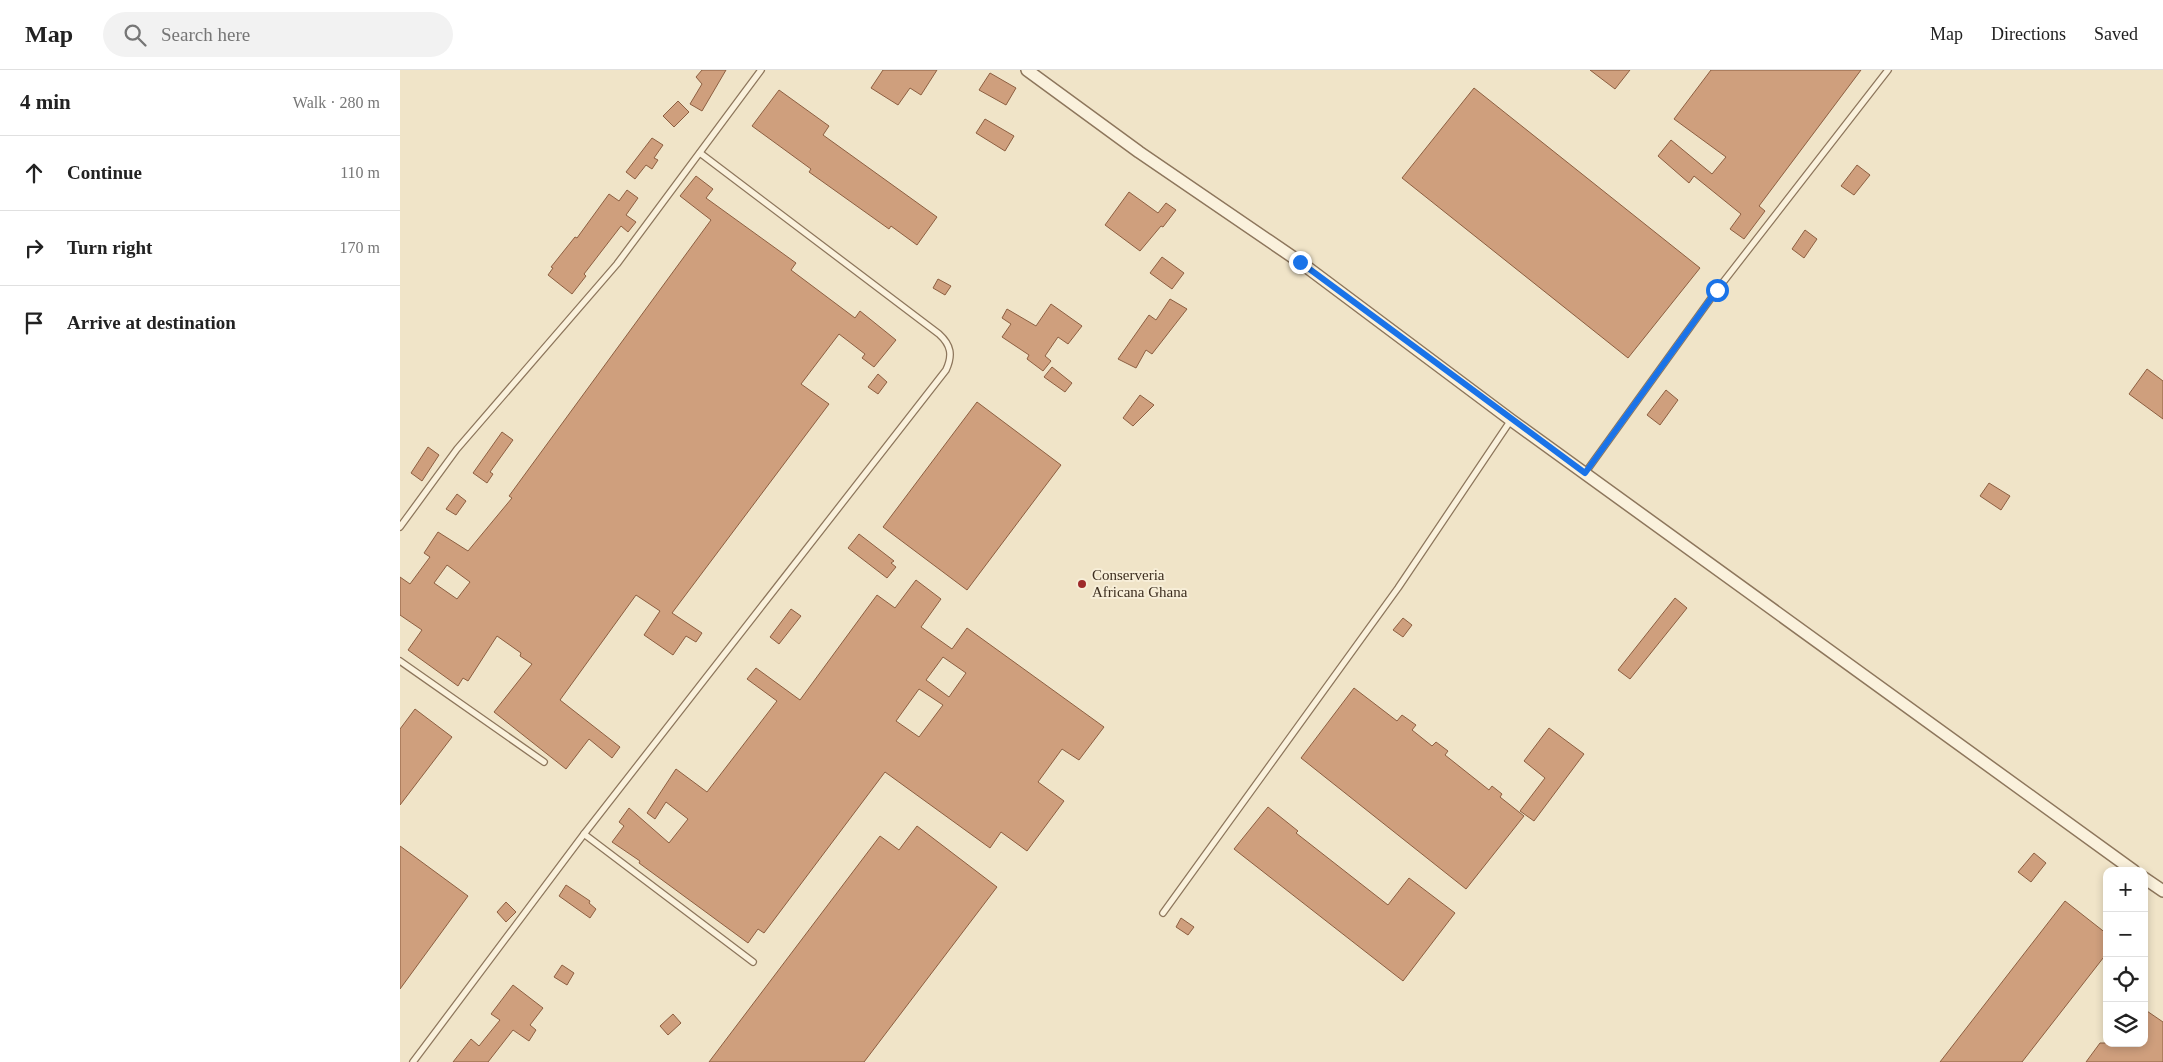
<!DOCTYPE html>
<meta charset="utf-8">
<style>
:root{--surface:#fff;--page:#f2f2f2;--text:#222;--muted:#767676;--line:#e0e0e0}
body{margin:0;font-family:"Times New Roman",serif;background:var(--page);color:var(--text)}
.controls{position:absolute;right:15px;bottom:15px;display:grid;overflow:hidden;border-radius:10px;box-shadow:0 2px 8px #0003}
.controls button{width:45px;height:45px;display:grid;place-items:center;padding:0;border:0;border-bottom:1px solid var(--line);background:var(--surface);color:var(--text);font:25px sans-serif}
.stop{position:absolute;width:15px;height:15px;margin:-11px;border:4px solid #1a73e8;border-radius:50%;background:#fff}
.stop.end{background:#1a73e8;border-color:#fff;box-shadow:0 1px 5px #0008}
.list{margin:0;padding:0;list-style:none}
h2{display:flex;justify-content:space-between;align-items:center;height:65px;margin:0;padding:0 20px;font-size:21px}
h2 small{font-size:16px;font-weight:400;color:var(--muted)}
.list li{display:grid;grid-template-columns:32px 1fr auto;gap:15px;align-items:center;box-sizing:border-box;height:75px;padding:0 20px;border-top:1px solid var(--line)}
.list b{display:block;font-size:19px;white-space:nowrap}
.list em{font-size:16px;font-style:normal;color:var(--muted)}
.icon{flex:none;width:28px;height:28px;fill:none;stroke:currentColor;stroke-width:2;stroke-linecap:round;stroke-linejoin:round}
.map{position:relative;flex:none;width:1763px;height:992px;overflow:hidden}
header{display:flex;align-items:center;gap:30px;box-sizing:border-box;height:70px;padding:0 25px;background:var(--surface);border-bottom:1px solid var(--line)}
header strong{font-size:24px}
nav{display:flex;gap:28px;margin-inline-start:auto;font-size:18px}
.search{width:350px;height:45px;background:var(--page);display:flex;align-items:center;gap:12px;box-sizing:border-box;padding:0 18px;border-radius:28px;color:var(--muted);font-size:19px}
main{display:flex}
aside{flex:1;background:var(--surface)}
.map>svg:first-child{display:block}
</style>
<header>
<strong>Map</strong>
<div class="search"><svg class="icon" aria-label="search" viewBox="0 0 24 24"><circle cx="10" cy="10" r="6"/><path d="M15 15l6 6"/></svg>Search here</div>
<nav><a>Map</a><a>Directions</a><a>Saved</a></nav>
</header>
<main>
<aside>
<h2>4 min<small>Walk · 280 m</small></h2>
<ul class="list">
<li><svg class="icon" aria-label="ahead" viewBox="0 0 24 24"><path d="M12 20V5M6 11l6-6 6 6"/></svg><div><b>Continue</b></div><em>110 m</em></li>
<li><svg class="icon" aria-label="right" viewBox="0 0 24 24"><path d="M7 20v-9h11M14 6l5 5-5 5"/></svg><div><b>Turn right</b></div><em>170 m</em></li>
<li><svg class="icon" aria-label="arrive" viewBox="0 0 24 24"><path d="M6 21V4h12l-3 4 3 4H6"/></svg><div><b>Arrive at destination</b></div></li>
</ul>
</aside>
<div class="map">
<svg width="1763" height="992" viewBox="0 0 1763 992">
<rect width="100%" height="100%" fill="#f0e4c8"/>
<!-- building -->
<g fill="#cf9f7d" stroke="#8d5f41" fill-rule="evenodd">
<polygon points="302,0 326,0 302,41 290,34 302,14 296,7"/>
<polygon points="483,0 537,0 521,25 510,18 498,35 471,18"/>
<polygon points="1190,0 1230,0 1215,19"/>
<polygon points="1311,0 1461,0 1359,136 1365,141 1344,169 1330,159 1341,144 1294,106 1289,113 1258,86 1271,70 1312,104 1326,87 1274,49"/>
<polygon points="590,3 616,18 606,35 579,20"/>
<polygon points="1074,18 1300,198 1228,288 1002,108"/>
<polygon points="379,20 429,56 423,65 537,147 517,175 491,156 489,159 409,102 411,99 352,56"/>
<polygon points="278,31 289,42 274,57 263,46"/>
<polygon points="585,49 614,66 605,81 576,63"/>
<polygon points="252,68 263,75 254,88 258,90 252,99 246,95 235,109 226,102"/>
<polygon points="1457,95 1470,105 1454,125 1441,116"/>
<path d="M296,106l17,13 -7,9 90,65 -5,7 64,48 5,-7 36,29 -22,27 -12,-9 3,-4 -26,-20 -38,50 28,20 -157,209 30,20 -6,9 -10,-6 -13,19 -29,-20 16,-24 -24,-16 -76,105 60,47 -8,11 -23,-19 -23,30 -72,-57 38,-48 -12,-8 1,-3 -24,-17 -29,45 -5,-3 -5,8 -50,-36 14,-20 -22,-15v-38l10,7 20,-27 -6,-4 14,-21 30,19 44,-53 -3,-2 202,-276 -31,-24zM47,495l23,17 -13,17 -23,-16z"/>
<polygon points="227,120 238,128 226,145 236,152 228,162 221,156 184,204 186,206 172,224 148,205 153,198 151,197 175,167 177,168 209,124 219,131"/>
<polygon points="729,122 758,143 766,133 776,140 763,157 761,156 740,181 705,155"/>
<polygon points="1405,160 1417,169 1404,188 1392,179"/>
<polygon points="762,187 784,203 772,219 750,203"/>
<polygon points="538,209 551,216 545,225 533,218"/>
<polygon points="770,229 787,239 752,284 746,280 736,298 718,289 749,245 756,250"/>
<polygon points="651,234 682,256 668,274 658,267 645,286 651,291 643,301 627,289 629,285 602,267 611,254 602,248 607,239 636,256"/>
<polygon points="652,297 672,313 665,322 644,307"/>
<polygon points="1747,299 1763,311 1763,349 1729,324"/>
<polygon points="478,304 487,312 478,324 468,317"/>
<polygon points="1266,320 1278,330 1260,355 1247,345"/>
<polygon points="740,325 754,335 733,356 723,348"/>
<polygon points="577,332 661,395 567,520 483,457"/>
<polygon points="102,362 113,370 90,402 93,404 87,413 73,403"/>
<polygon points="28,377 39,385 22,411 11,403"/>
<polygon points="1589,413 1610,426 1601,440 1580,426"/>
<polygon points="57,424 66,431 56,445 46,439"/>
<polygon points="459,464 494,491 491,493 496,497 487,508 448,478"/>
<path d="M516,510l25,19 -20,28 31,22 15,-21 137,99 -25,33 -17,-11 -24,33 26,19 -37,50 -26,-19 -11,16 -105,-76 -121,161 -6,-4 -10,14 -109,-80 1,-2 -28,-19 12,-16 -5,-4 10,-14 40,35 19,-24 -22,-17 -11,17 -8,-6 29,-44 31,23 70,-91 -30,-22 9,-11 44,32 77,-105 18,13zM543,587l23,16 -17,24 -23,-17zM519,619l24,16 -24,32 -23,-16z"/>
<polygon points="1275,528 1287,538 1230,609 1218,600"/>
<polygon points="391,539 401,546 379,574 370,567"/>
<polygon points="1003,548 1012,555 1003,567 993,560"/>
<polygon points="954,618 997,651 1002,645 1016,655 1012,660 1032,676 1036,672 1048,681 1045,685 1089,720 1092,716 1102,724 1100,727 1124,746 1066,819 901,688"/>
<polygon points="15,639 52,667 0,735 0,659"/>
<polygon points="1149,658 1184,684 1134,751 1120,741 1145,708 1124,691"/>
<polygon points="868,737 898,761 896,763 988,835 1009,808 1055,843 1003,911 834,779"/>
<polygon points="517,756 597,817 464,992 309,992 480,766 499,780"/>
<polygon points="0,776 68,826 0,919"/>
<polygon points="1634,783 1646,793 1631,812 1618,802"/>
<polygon points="166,815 190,831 189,833 196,839 190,848 159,826"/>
<polygon points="1665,831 1707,864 1707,883 1622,992 1540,992"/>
<polygon points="106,832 116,842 106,852 97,842"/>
<polygon points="781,848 794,857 788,865 776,857"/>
<polygon points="162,895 174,903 167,915 154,907"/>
<polygon points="113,915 143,938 130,955 136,960 129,971 113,960 88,992 53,992 71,969 79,976 100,950 91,944"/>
<polygon points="1744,939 1763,952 1763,992 1686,992 1700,973 1744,973"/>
<polygon points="273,944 281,953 268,965 260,956"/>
</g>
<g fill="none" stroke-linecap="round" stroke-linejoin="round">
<!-- service casing -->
<g stroke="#8d765c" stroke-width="8">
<g id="service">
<polyline points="1185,403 1317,220 1488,0"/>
<polyline points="0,457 57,379 217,194 361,0"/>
<polyline points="0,591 144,692"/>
<polyline points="184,764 353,892"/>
<polyline points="763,843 998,518 1111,350"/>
<path d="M13,992l171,-228 362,-464c7,-15 5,-25 -7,-36l-239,-181"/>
</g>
</g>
<!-- minor casing -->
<g stroke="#8d765c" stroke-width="14">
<g id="minor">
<polyline points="627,0 739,82 900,192 1111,350 1734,801"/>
<polyline points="1744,808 1763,821"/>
</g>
</g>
<!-- service -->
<use href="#service" stroke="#faf1dc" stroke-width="5.5"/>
<!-- minor -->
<use href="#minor" stroke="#faf1dc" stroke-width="11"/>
</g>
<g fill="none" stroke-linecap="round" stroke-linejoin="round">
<!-- route -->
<polyline stroke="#1a73e8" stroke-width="6" points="900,192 1185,403 1317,220"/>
</g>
<!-- markers -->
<circle fill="#9e2a2b" stroke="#f7eed8" stroke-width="2" cx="682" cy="514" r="5"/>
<g text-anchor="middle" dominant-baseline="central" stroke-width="4" stroke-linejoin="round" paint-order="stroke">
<!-- poi labels -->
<g font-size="15" fill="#3d2e20" stroke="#f7eed8" text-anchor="start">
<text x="692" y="505">Conserveria<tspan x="692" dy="17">Africana Ghana</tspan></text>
</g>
</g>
</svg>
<div class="controls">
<button>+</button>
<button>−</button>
<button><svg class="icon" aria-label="locate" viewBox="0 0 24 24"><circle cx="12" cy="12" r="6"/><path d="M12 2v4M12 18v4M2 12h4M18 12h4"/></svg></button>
<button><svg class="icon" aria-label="layers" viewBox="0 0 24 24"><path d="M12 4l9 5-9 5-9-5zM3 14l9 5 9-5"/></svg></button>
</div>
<div class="stop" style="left:1317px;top:220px"></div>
<div class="stop end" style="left:900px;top:192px"></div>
</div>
</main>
